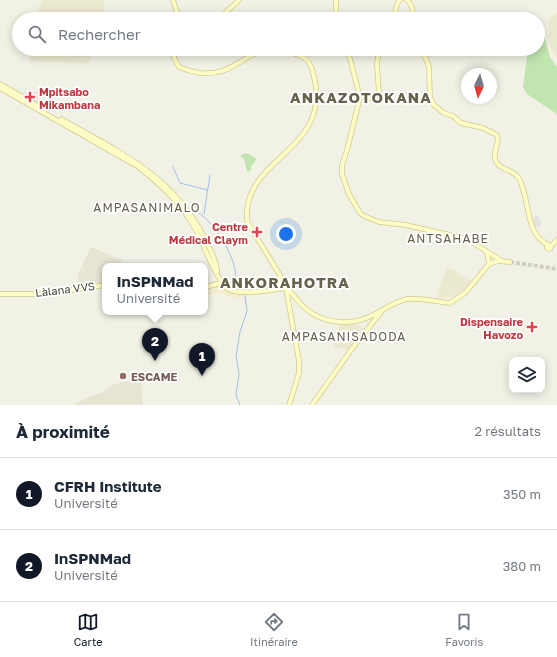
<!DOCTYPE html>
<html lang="fr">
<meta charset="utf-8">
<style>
:root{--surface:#fff;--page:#f6f6f7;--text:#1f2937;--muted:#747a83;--line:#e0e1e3;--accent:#111827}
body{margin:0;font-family:"Golos Text",sans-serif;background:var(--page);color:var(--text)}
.controls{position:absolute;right:12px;bottom:12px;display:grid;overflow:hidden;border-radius:8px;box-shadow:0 2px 10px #0003}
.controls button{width:36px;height:36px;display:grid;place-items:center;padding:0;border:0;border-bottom:1px solid var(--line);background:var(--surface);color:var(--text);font:20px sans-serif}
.compass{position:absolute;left:461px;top:68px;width:36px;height:36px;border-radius:50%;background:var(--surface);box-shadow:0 2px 10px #0003;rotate:185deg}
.you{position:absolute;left:286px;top:234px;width:14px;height:14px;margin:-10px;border:3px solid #fff;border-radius:50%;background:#1a73e8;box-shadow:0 0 0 6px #1a73e833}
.badge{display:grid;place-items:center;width:26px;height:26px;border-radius:50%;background:var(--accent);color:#fff;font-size:13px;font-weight:700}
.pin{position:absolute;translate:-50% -33px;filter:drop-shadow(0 1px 2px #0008)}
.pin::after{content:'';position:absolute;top:21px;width:14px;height:12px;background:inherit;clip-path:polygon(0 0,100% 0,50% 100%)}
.popup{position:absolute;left:102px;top:263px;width:106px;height:52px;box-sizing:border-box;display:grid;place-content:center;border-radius:8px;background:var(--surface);filter:drop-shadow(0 1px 3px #0005);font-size:13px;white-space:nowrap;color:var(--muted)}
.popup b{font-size:15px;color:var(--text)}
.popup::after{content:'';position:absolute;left:50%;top:100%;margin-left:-8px;border:8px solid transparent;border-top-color:var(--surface)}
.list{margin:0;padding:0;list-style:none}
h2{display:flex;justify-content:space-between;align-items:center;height:52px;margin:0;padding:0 16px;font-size:17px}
h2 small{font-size:13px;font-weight:400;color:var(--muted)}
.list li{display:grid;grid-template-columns:26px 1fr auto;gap:12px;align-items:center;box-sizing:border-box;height:72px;padding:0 16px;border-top:1px solid var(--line)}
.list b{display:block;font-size:15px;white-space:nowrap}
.list p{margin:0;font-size:13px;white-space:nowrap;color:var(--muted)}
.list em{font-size:13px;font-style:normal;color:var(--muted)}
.icon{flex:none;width:22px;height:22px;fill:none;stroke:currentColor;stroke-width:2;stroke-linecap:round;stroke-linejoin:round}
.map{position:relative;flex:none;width:557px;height:405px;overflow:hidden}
.search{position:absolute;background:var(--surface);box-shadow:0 2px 10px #0003;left:12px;right:12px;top:12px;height:44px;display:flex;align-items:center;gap:10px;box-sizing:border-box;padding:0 14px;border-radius:22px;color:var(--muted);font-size:15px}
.sheet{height:196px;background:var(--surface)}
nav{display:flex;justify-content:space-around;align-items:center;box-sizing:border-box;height:56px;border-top:1px solid var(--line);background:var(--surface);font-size:11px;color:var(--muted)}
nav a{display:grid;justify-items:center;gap:2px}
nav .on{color:var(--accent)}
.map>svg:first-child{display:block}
</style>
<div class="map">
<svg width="557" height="405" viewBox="0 0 557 405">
<rect width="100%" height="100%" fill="#f2f1e5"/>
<!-- residential -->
<g fill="#e6e4d3">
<polygon points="91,247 122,260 119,266 105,266 105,284 77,289 78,275"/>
<polygon points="141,379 143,405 75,405 75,404 88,397 101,393 114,384"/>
</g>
<!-- commercial -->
<polygon fill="#f4edd0" points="218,286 234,294 242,294 243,297 233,298 220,293 205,296 205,289"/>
<!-- education -->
<g fill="#ebe9cf">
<polygon points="42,0 104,0 104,19 35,19"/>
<polygon points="556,13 557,13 557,59 550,48 548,20"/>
<polygon points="28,49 98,49 87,64 30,61"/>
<polygon points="447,268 453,269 459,274 471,281 461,293 454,296 437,299 438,290"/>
<polygon points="354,324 366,329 347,350 334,347 339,325"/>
</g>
<!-- medical -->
<polygon fill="#f2e2d9" points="38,91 40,101 43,106 22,93"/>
<!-- green -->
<g fill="#c0e5af">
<polygon points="538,35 544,36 550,57 557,67 557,114 527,94 523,87 528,49 538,49"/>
<polygon points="246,153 251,155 257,159 251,166 251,170 249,172 247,171 244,159 240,156"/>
</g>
<!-- parking -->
<polygon fill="#e3e2dd" points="537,216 540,218 539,221 542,222 539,229 537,226 534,227 533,220 534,217"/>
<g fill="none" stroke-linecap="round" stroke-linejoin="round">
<!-- stream -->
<g stroke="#a2bdee" stroke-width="1">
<polyline points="173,167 180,183 207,190"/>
<path d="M195,210c18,11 35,38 40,59 1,6 0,13 3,18"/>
<polyline points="204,214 210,175"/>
<polyline points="240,405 236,395 239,374 236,356 240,332 247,311 245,296"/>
</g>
<!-- secondary-tunnel -->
<polyline stroke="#cfcec2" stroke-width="4" stroke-dasharray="4 2" stroke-linecap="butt" points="510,262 557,269"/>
<!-- secondary casing -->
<g stroke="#cecc94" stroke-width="5.5">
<g id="secondary">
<polyline points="173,0 176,10 182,19"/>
<polyline points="336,0 336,19"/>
<path d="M407,0c6,5 6,12 6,19"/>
<polyline points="216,19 224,14 239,0"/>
<polyline points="363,19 371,19"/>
<path d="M393,19c4,-6 1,-14 7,-19"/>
<path d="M175,49l-1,9 5,9c7,3 14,5 21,6 31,3 40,-16 66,-24"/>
<path d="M281,49c6,3 14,4 20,7 11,4 13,20 15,31 7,62 -64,71 -69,123 0,3 0,7 0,10 2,6 7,13 10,18 9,14 17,28 26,42l3,8 13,73v12l-10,32"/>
<polyline points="346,49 350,59 360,97 347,150 342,165 342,174 349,194 360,213 364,216 379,222 406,225 467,239 502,261"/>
<path d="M422,49l7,18 1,30 4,8 10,8 9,3 8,7 22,5 14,7c3,8 -4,16 -2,24 3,10 14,10 21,16 3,2 5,7 6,11 8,20 4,51 29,60l-1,3 -3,-1v-3"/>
<polyline points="0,84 45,110"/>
<path d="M0,88l137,78c20,15 39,33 53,54 10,14 27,63 38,69 13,7 43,1 58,-1"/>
<path d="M360,97c7,1 14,3 19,-3l-2,-30 2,-15"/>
<path d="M61,119c58,33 111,56 143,118 5,10 12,22 13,34"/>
<polyline points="551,246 557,240"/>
<polyline points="487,252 489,264"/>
<polyline points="205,287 221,283"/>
<path d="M286,287c6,6 12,15 19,21 18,16 45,18 66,8 13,-6 22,-14 36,-17 14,-2 29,3 43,4l15,-10 24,-29 9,-3 12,1"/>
<polyline points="271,288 277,286 280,282 280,276"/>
<polyline points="0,294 47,294 105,285"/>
<polyline points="312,405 351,350 381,312"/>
</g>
</g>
<!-- secondary -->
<use href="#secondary" stroke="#fdfcc4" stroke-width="4"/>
</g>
<!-- markers -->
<g fill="#e0444e" stroke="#fff" stroke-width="1.5">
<path d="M28 91h4v4h4v4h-4v4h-4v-4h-4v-4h4z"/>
<path d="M255 226h4v4h4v4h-4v4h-4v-4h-4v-4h4z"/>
<path d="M530 321h4v4h4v4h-4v4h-4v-4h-4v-4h4z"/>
</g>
<circle fill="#8d6e63" stroke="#fff" stroke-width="1.5" cx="123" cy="376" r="4"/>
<g text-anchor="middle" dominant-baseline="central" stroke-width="3.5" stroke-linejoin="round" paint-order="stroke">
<!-- health labels -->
<g font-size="11" font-weight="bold" fill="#be3a42" stroke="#fff" text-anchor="end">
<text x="39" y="91" text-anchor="start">Mpitsabo<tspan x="39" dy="13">Mikambana</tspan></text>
<text x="248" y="226">Centre<tspan x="248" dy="13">Médical Claym</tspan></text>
<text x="523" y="321">Dispensaire<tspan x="523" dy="13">Havozo</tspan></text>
</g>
<!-- street labels -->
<g font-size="11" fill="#444235" stroke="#fff">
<text transform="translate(65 289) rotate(-7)">Làlana VVS</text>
</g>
<!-- education labels -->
<g font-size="11" font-weight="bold" fill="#785e54" stroke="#fff" text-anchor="start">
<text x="131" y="376">ESCAME</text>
</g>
<!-- neighbourhood labels -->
<g font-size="12" letter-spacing="1" fill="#67624c" stroke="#fff">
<text x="147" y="207">AMPASANIMALO</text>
<text x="448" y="238">ANTSAHABE</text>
<text x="344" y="336">AMPASANISADODA</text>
</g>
<!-- district labels -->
<g font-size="15" font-weight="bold" letter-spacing="1" fill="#67624c" stroke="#fff">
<text x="361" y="97">ANKAZOTOKANA</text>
<text x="285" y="282">ANKORAHOTRA</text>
</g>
</g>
</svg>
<div class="controls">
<button><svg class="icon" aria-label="layers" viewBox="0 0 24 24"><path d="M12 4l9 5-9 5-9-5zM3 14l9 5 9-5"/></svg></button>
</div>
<svg class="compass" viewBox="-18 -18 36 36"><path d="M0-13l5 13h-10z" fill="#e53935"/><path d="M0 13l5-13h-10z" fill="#747a83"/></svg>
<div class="you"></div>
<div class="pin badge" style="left:202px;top:376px">1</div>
<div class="pin badge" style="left:155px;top:361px">2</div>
<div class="popup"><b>InSPNMad</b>Université</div>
<div class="search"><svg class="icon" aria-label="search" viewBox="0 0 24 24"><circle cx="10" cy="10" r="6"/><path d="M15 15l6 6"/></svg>Rechercher</div>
</div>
<section class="sheet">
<h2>À proximité<small>2 résultats</small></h2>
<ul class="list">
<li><span class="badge">1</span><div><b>CFRH Institute</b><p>Université</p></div><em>350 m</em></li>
<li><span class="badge">2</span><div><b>InSPNMad</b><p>Université</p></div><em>380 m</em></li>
</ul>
</section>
<nav>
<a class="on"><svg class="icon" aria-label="map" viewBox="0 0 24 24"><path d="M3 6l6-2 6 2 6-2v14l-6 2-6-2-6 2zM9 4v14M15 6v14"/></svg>Carte</a>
<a><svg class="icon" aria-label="directions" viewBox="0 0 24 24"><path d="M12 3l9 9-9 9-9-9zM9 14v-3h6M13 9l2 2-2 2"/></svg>Itinéraire</a>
<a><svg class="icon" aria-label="saved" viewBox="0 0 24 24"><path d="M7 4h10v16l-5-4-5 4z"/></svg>Favoris</a>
</nav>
